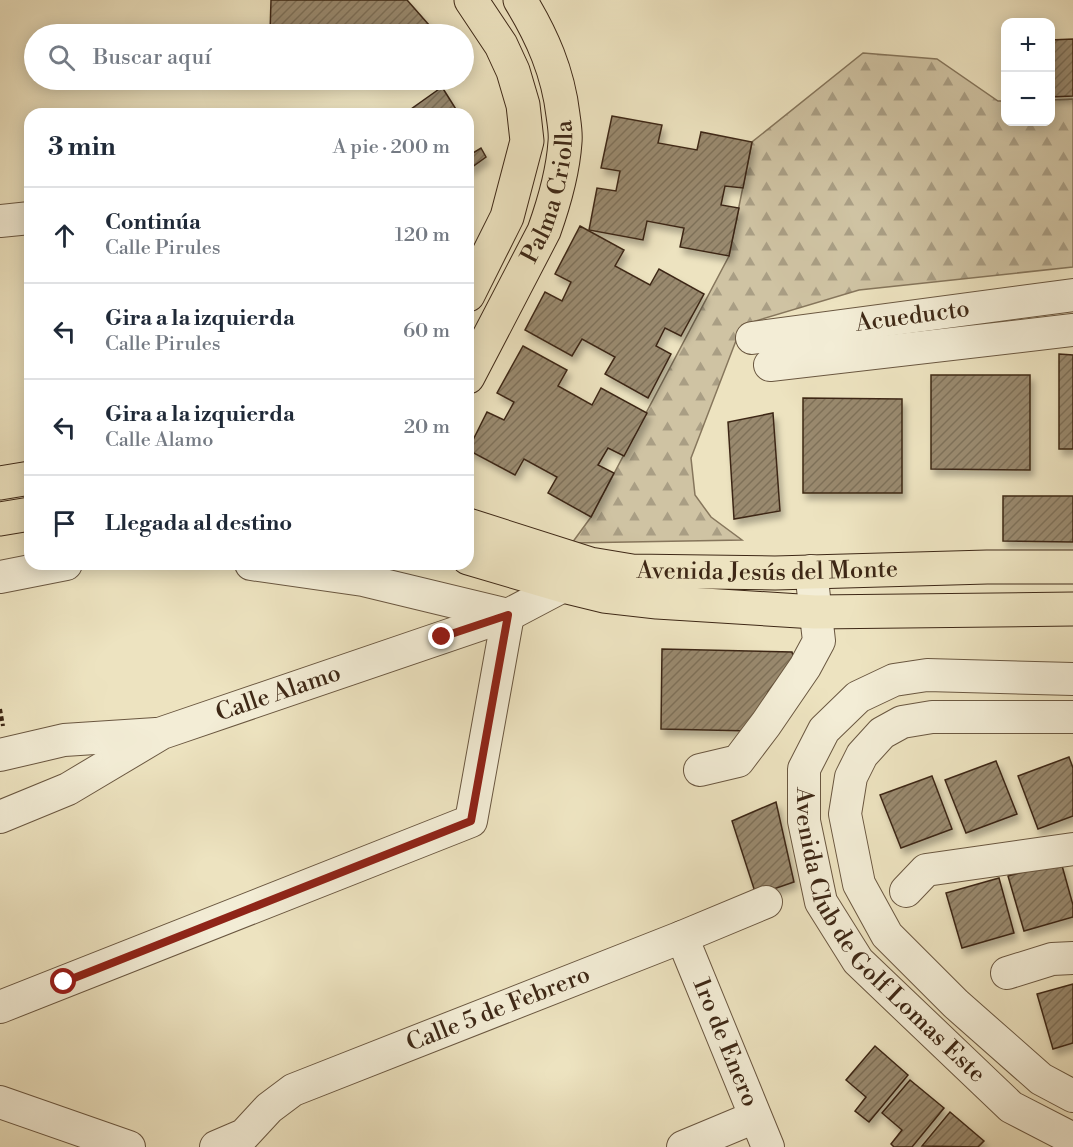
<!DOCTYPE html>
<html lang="es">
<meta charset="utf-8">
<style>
:root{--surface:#fff;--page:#f2f2f3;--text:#1f2937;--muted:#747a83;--line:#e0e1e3}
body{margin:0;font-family:"Libre Bodoni",serif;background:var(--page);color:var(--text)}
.controls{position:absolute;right:18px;top:18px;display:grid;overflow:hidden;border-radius:12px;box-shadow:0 3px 15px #0003}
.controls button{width:54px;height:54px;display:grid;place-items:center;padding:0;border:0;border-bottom:2px solid var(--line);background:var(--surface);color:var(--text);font:30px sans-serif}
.stop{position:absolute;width:18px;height:18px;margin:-14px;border:4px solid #8f2418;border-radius:50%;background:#fff}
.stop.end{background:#8f2418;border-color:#fff;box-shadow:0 2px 6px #0008}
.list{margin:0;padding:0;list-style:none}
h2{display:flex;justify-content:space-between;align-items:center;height:78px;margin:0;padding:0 24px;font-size:26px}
h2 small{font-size:20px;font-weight:400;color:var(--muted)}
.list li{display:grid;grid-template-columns:39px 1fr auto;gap:18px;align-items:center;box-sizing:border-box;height:96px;padding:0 24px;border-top:2px solid var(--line)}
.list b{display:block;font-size:22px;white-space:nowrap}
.list p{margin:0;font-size:20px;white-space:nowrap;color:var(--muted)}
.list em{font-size:20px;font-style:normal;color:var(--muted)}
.icon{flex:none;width:33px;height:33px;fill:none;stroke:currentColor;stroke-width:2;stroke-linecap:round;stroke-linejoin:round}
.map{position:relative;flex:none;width:1073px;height:1147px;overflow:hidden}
.search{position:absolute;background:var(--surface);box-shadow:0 3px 15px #0003;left:24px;top:24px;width:450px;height:66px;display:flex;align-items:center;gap:15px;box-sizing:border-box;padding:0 21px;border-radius:33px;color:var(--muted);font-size:22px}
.panel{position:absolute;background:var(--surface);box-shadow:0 3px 15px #0003;left:24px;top:108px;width:450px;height:462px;border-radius:18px}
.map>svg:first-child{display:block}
</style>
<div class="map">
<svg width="1073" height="1147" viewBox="0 0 1073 1147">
<defs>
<pattern id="forest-firs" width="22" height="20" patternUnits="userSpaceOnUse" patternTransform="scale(1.5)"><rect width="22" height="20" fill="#cfc3a3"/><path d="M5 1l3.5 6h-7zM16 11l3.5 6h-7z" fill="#a99e84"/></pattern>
<pattern id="building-hatch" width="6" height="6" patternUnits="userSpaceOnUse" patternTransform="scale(1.5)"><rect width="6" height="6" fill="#99896e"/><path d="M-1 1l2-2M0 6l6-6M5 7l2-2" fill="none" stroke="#7e7059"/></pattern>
<filter id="shadow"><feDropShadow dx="3.5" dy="6" stdDeviation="3" flood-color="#0004"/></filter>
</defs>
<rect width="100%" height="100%" fill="#ede3c0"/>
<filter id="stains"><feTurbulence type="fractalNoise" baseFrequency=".00333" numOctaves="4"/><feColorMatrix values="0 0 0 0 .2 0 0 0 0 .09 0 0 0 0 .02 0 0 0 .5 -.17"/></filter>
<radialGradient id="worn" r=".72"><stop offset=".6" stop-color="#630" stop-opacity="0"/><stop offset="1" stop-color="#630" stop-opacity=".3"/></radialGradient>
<!-- forest -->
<polygon fill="url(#forest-firs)" stroke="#86765c" stroke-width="1.5" points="863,53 937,59 998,101 1005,101 1006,122 1050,122 1051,100 1073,99 1073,267 859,290 742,325 691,458 695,495 711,517 742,540 572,543 591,517 729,256 752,142"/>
<!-- building -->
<g fill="url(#building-hatch)" stroke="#3e2816" stroke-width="1.5" filter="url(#shadow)">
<polygon points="271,0 407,0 437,34 270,34"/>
<polygon points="1073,39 1073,96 1050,97 1050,40"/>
<polygon points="442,87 459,114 404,114"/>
<polygon points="612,116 662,125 658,143 697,150 701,132 752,142 743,188 725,186 721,205 739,208 729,256 680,247 684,228 647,221 643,240 589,230 597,188 616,191 620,171 601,168"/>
<polygon points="481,148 486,157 468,170 468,156"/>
<polygon points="580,226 624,250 615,266 650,285 659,269 704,294 681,336 665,328 656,346 671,354 648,398 605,374 615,357 582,339 572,356 525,330 545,292 562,301 571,282 555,274"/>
<polygon points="523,346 567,370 558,386 592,405 601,388 647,413 624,456 608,448 598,465 614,473 591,517 548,493 557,477 524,459 515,475 468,450 487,412 504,420 514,402 497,393"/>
<polygon points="1059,354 1073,355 1073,449 1059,449"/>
<polygon points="931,375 1030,375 1030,470 931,469"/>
<polygon points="803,398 902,399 902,493 803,493"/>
<polygon points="773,413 780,511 734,519 728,422"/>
<polygon points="1003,496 1073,496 1073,542 1003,541"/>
<polygon points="662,649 792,652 795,663 780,676 768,692 752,731 661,729"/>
<polygon points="1069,757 1073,768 1073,816 1038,829 1018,776"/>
<polygon points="996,761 1017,814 966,833 945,780"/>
<polygon points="932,776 952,829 901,848 880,795"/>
<polygon points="776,802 794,882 756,895 732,821"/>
<polygon points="1061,862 1073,905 1073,917 1024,931 1008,876"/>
<polygon points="999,878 1014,933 962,948 946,893"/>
<polygon points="1073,984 1073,1043 1053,1049 1037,994"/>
<polygon points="875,1046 908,1075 869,1122 855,1111 866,1097 846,1080"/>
<polygon points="910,1080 944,1108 912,1147 894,1147 891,1144 902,1130 882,1113"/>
<polygon points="950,1112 984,1141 978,1147 922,1146"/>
</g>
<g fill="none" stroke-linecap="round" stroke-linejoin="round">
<!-- minor casing -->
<g stroke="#6a5740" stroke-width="34">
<g id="minor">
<polyline points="0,221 30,218"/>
<path id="s1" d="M752,338l321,-43"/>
<polyline points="770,365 1073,330"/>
<polyline points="0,577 66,564"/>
<path id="s2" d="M1073,679l-146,-4 -33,5 -36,17 -34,33 -20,39v52l17,81 37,59 153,146 62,32"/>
<polyline points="1073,717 932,717 902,722 882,733 862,755 851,777 845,814 859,884 887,935 956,1004 1041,1079 1073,1096"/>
<polyline points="0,755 64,740 156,734"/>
<polyline points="700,770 738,761 766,724 805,667 819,641 811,571"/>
<path id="s3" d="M0,817l68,-28 94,-56 346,-118 55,-29"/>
<polyline points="906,891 926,870 1073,849"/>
<path id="s4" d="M682,937l86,210"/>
<polyline points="1007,973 1052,959 1073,958"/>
<polyline points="0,1007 471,821 508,615 363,580 251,564"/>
<polyline points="0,1102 129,1147"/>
<path id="s5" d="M216,1147l28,-12 25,-27 24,-18 389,-153 84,-35"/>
<polyline points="683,1147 755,1117"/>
</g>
</g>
<!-- major casing -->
<g stroke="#3e2816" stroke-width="35">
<g id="major">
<polyline points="468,295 507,217 527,141 523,105 513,71 501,45 471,0"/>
<path id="s6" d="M468,377l76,-146c10,-28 19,-59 21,-89 1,-9 -1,-19 -2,-27 -5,-43 -21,-79 -43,-115"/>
<polyline points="0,483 30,478"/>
<polyline points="0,519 30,514"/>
<path id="s7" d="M468,525l122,39 42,7 143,2 212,-6h86"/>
<polyline points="468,558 563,586 604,596 657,602 815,612 1073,609"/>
</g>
</g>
<!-- path -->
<polyline stroke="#3e2816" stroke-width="4" stroke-dasharray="4.5 3" stroke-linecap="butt" points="0,709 3,726"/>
<!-- minor -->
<use href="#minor" stroke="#f3edd6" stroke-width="32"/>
<!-- major -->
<use href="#major" stroke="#ede3c0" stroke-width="33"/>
</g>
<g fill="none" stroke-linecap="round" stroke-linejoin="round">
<!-- route -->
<polyline stroke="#8f2418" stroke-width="8" points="64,982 471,821 508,615 442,637"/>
</g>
<g text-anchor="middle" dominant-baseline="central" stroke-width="4.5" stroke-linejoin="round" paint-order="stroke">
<!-- street labels -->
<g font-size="24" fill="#3e2816" stroke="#f3edd6">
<text stroke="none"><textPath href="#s6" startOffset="204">Palma Criolla</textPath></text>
<text stroke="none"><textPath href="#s1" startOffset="162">Acueducto</textPath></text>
<text stroke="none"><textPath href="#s7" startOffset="306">Avenida Jesús del Monte</textPath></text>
<text stroke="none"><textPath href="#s3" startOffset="306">Calle Alamo</textPath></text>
<text stroke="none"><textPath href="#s2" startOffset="507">Avenida Club de Golf Lomas Este</textPath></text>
<text stroke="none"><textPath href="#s5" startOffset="318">Calle 5 de Febrero</textPath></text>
<text stroke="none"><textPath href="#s4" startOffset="114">1ro de Enero</textPath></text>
</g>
</g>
<rect width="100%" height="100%" filter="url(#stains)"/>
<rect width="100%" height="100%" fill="url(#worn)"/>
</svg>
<div class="controls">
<button>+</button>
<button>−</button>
</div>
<div class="stop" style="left:64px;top:982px"></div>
<div class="stop end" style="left:442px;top:637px"></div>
<div class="search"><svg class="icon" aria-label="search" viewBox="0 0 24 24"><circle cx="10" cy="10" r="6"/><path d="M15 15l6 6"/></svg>Buscar aquí</div>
<section class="panel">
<h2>3 min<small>A pie · 200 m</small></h2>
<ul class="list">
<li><svg class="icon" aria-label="ahead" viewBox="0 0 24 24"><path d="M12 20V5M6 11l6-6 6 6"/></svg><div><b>Continúa</b><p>Calle Pirules</p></div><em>120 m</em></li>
<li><svg class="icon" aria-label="left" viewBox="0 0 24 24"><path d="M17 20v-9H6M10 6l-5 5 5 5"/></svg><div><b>Gira a la izquierda</b><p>Calle Pirules</p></div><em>60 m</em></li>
<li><svg class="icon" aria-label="left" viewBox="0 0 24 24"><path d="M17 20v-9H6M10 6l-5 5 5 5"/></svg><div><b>Gira a la izquierda</b><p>Calle Alamo</p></div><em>20 m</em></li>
<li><svg class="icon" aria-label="arrive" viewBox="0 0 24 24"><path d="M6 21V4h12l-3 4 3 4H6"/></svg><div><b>Llegada al destino</b></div></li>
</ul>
</section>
</div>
